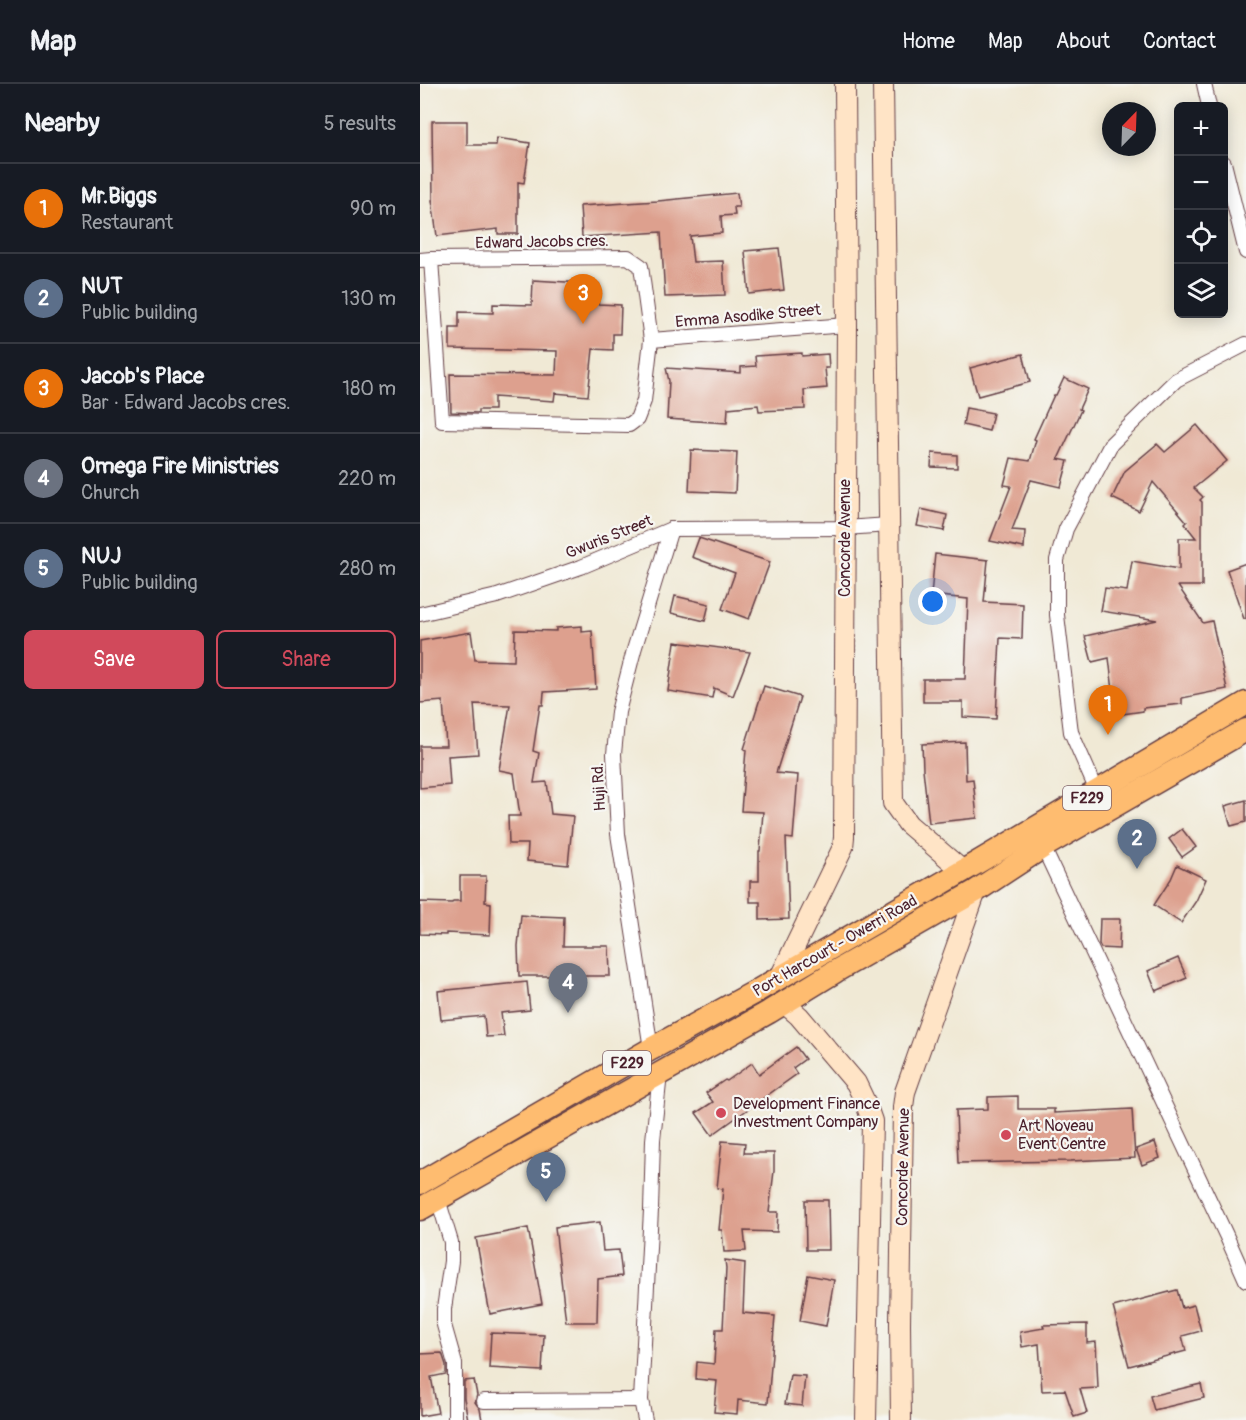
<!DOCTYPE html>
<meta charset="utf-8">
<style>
:root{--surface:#171b24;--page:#20242c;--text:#f1f3f6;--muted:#9ea1a6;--line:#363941;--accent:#d1495b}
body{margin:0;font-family:Pangolin,sans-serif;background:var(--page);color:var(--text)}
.controls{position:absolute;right:18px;top:18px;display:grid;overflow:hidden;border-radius:9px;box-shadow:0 3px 15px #0003}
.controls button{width:54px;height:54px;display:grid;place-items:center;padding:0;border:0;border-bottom:2px solid var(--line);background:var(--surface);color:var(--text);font:30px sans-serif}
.compass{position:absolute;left:682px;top:18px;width:54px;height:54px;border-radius:50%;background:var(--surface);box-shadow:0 3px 15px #0003;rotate:23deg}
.you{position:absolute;left:513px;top:518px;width:21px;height:21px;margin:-15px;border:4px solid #fff;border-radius:50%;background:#1a73e8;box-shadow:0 0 0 9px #1a73e833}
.badge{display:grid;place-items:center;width:39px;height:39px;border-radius:50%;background:var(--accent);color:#fff;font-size:20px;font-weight:700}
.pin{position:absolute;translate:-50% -50px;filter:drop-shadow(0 2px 3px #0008)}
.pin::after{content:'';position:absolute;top:32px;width:21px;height:18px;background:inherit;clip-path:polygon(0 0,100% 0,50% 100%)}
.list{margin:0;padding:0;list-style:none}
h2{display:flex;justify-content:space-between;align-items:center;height:78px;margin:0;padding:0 24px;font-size:26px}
h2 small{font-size:20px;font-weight:400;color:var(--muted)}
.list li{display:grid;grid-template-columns:39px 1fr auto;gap:18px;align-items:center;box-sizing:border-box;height:90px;padding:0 24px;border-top:2px solid var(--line)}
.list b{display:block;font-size:22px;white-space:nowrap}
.list p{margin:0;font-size:20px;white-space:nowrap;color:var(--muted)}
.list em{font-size:20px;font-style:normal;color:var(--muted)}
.actions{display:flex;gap:12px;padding:18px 24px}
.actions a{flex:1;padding:14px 0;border:2px solid var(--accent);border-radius:9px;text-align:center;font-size:21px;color:var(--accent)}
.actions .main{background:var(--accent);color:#fff}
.icon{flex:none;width:33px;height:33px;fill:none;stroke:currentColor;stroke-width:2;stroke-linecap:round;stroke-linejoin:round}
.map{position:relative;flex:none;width:826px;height:1336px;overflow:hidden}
header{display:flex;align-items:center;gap:36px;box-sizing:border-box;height:84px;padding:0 30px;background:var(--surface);border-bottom:2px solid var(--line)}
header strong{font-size:28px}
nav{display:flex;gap:33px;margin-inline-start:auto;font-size:21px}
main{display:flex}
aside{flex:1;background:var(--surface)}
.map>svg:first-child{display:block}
</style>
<header>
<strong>Map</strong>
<nav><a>Home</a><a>Map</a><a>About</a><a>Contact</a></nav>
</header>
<main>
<aside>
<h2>Nearby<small>5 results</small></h2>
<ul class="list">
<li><span class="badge" style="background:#e8710a">1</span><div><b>Mr.Biggs</b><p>Restaurant</p></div><em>90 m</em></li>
<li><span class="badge" style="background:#5c6f8a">2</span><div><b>NUT</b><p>Public building</p></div><em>130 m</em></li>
<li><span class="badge" style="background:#e8710a">3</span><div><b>Jacob's Place</b><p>Bar · Edward Jacobs cres.</p></div><em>180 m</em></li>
<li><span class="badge" style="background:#6b7280">4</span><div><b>Omega Fire Ministries</b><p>Church</p></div><em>220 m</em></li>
<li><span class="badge" style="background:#5c6f8a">5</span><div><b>NUJ</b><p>Public building</p></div><em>280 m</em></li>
</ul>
<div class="actions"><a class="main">Save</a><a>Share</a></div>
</aside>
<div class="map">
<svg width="826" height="1336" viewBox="0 0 826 1336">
<rect width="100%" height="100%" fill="#f6f6f2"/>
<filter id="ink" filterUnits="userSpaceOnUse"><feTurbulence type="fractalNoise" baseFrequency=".0167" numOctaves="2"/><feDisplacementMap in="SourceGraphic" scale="12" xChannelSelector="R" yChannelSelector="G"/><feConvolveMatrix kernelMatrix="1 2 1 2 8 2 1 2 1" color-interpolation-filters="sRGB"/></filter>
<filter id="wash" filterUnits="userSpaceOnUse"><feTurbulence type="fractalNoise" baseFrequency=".008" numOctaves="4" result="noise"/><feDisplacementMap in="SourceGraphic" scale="24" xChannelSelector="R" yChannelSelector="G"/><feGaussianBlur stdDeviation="1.35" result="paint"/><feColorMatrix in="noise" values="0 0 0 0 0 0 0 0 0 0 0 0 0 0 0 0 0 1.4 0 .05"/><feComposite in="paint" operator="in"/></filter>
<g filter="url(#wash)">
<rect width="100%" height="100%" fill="#f0e9d5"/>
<g id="blocks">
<!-- building -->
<g fill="#dda08e">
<polygon points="12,37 47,37 47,61 76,61 77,54 110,59 104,99 98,98 98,150 78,150 78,145 17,152 12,116 13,116"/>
<polygon points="317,109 319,123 314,123 315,131 301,132 302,149 270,152 273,178 303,177 305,211 245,213 241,148 162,153 160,122 238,117"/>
<polygon points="359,164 364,206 329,210 325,167"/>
<polygon points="113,196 179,200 178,220 201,221 200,250 193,250 193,266 173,265 168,312 135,309 134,317 74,313 74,326 58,326 58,329 31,328 30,290 136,291 137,267 30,265 30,244 39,244 39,228 73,229 73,220 112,221"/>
<polygon points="382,269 382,272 408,270 409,284 405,284 407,304 384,306 385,325 339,327 338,321 308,324 307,339 247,335 249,297 246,284 321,289 321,283 336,282 335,272"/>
<polygon points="603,270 610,298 558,312 550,284"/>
<polygon points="644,294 668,305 659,325 661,326 638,375 648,377 641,403 611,396 592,446 605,447 604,464 570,457 591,402 584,401 591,374 610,377 616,356 614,355 634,311 636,311"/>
<polygon points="546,324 573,329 569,347 543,341"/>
<polygon points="777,341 807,377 774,404 783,413 780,416 782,418 782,502 758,502 783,539 792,537 807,605 762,614 762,620 723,624 723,627 696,631 689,574 672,578 665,552 737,536 681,527 685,504 707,507 712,477 759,485 759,454 776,454 765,440 767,438 733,398 719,427 692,414 705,387 737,360 745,368"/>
<polygon points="271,366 317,368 315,409 269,407"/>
<polygon points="512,369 537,371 537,384 511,383"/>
<polygon points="501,425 527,431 524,447 497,442"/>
<polygon points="279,454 350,478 329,535 302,525 315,489 272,473"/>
<polygon points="515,470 568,476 564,518 603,520 602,555 580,554 576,635 543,633 543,618 503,618 503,595 545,595 548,515 511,511"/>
<polygon points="826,479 826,535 824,535 807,486"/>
<polygon points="255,512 289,520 285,537 251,529"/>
<polygon points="162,542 162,548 172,547 176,605 124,608 123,621 120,621 113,667 119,669 114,699 127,698 131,730 153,732 148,781 107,777 108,760 89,760 88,732 100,732 94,689 79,686 90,621 54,620 58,670 28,672 30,701 0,704 0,662 26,662 23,617 0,619 0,557 51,548 55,576 94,577 95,546 136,547 136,544"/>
<polygon points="255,558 330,568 313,612 294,604 292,614 248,607"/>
<polygon points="344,602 380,613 356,689 378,691 373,755 366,754 369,835 340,836 340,818 330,818 330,797 339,797 339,767 340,767 343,728 321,727 326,666 324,665"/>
<polygon points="545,658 546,696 553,695 557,734 509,739 503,685 502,660"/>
<polygon points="826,716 826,738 811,742 805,722"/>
<polygon points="762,745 776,763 762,773 749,755"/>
<polygon points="757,781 786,795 776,817 761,839 734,821 751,795"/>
<polygon points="40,792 66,792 65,818 71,819 70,851 26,849 26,851 0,850 0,818 32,819 33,817 40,817"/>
<polygon points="101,831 120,833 120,832 144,833 143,862 189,862 190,892 99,892 98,862"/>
<polygon points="680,835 700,835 699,865 681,864 679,860"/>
<polygon points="758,874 767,894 736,907 728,887"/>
<polygon points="107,898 110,926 81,929 84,952 66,953 64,932 21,936 18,907"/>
<polygon points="376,963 385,975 373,984 377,990 292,1051 276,1029 293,1018 286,1009 305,996 307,997 332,979 339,990"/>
<polygon points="598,1012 598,1025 634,1025 634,1029 712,1025 715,1074 650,1077 538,1079 536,1026 568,1025 568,1013"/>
<polygon points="302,1057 325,1059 324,1069 354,1069 354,1087 349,1128 358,1128 357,1148 324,1147 326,1167 304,1168 302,1146 299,1146 303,1105 297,1104"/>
<polygon points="735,1058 740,1074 722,1081 716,1065"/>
<polygon points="385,1116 408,1116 409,1166 386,1166"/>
<polygon points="180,1138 183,1167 199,1166 202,1192 178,1195 177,1238 146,1238 135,1143"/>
<polygon points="108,1144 122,1220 70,1230 56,1154"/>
<polygon points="305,1176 325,1179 323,1229 355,1232 348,1319 318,1316 317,1330 294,1328 297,1297 276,1295 277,1278 294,1280 296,1245 303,1245 306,1184"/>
<polygon points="388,1191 414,1196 406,1242 380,1237"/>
<polygon points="757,1206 762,1224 774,1221 781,1247 762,1252 766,1267 709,1282 693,1223"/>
<polygon points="667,1240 667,1259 676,1258 678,1304 660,1305 667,1329 654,1333 645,1306 622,1307 619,1260 602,1263 600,1248 624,1244 623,1241"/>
<polygon points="71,1249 124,1251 122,1287 69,1284"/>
<polygon points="22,1269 26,1281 26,1290 11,1293 18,1329 0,1332 0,1270"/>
<polygon points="370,1291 385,1292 382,1322 365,1320"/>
<polygon points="54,1296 57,1311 55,1318 60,1325 62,1336 48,1336 44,1314 44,1297"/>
<polygon points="781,1300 784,1314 734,1326 730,1312"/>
</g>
</g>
</g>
<g filter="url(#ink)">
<use href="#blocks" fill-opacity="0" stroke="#633d44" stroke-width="1.5"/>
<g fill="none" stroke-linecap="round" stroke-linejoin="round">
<!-- street casing -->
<g stroke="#633d44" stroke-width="16">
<g id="street">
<polyline points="784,0 789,22"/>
<polyline points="804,79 826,168"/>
<polyline points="0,176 11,175 208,173 221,182 231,256 224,317 217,335 209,341 22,337 11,175"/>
<polyline points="231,256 427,241"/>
<polyline points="0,530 77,512 161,483 251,445 425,444 469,441"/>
<polyline points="680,714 651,648 637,531 637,476 646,445 691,360 756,296 826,260"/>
<polyline points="623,763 806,1151 826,1196"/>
<polyline points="231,965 198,750 194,670 198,628 214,566 251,445"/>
<polyline points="18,1115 31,1158 31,1177 24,1225 24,1241 35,1280 35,1336"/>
<polyline points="64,1317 221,1316"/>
<polyline points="225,1336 221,1316 231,1126 233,1056 240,990"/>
</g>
</g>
<!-- secondary casing -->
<g stroke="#633d44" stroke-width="22">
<g id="secondary">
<polyline points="463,0 473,719 488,740 543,787"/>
<polyline points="360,893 423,763 424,753 427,241 425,0"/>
<polyline points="364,919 379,932 436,999 446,1020 452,1037 446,1336"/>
<polyline points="481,1336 480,1240 483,1023 485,1008 556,807"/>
</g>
</g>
<!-- primary casing -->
<g stroke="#633d44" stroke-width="25">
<g id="primary">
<polyline points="0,1099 231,965 335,908 543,787 826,619"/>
<polyline points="0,1125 349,928 416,887 556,807 623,763 826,646"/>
</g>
</g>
<!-- street -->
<use href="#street" stroke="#fff" stroke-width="14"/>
<!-- secondary -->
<use href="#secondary" stroke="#ffe4c6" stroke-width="20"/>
<!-- primary -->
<use href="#primary" stroke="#febc70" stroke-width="22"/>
</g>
</g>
<!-- markers -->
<g fill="#d1495b" stroke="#f6f6f2" stroke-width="2">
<circle cx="301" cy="1029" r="6"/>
<circle cx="586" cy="1051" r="6"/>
</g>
<g text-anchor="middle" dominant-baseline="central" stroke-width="4.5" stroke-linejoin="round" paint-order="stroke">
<!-- shield labels -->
<g fill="#f6f6f2" stroke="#7e6067" stroke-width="1.5">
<rect x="643" y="702" width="48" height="24" rx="4.5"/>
<rect x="183" y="967" width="48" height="24" rx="4.5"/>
</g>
<g font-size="15" font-weight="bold" fill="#4a1f2b">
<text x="667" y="714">F229</text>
<text x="207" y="979">F229</text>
</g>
<!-- street labels -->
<g font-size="16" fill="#4a1f2b" stroke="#f6f6f2">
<text transform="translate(122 158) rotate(-1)">Edward Jacobs cres.</text>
<text transform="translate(328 232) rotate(-5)">Emma Asodike Street</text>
<text transform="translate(189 453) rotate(-22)">Gwuris Street</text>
<text transform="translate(425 454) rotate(-90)">Concorde Avenue</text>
<text transform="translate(179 703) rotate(-93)">Huji Rd.</text>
<text transform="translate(415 862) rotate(-30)">Port Harcourt - Owerri Road</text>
<text transform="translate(483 1083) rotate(-89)">Concorde Avenue</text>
</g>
<!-- poi labels -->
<g font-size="16" fill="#4a1f2b" stroke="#f6f6f2" text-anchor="start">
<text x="313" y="1020">Development Finance<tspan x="313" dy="18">Investment Company</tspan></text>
<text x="598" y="1042">Art Noveau<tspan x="598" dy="18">Event Centre</tspan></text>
</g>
</g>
</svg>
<div class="controls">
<button>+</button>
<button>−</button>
<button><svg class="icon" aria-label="locate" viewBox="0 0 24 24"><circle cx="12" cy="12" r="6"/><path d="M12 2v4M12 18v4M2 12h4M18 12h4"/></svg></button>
<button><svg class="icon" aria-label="layers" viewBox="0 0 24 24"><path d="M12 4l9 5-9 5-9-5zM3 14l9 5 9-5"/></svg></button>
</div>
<svg class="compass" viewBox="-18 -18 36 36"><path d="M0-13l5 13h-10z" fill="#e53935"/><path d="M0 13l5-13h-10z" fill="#9ea1a6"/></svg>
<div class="you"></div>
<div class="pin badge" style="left:688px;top:651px;background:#e8710a">1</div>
<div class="pin badge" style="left:717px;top:785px;background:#5c6f8a">2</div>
<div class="pin badge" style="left:163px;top:240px;background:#e8710a">3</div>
<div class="pin badge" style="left:148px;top:929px;background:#6b7280">4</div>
<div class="pin badge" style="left:126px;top:1118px;background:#5c6f8a">5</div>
</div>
</main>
